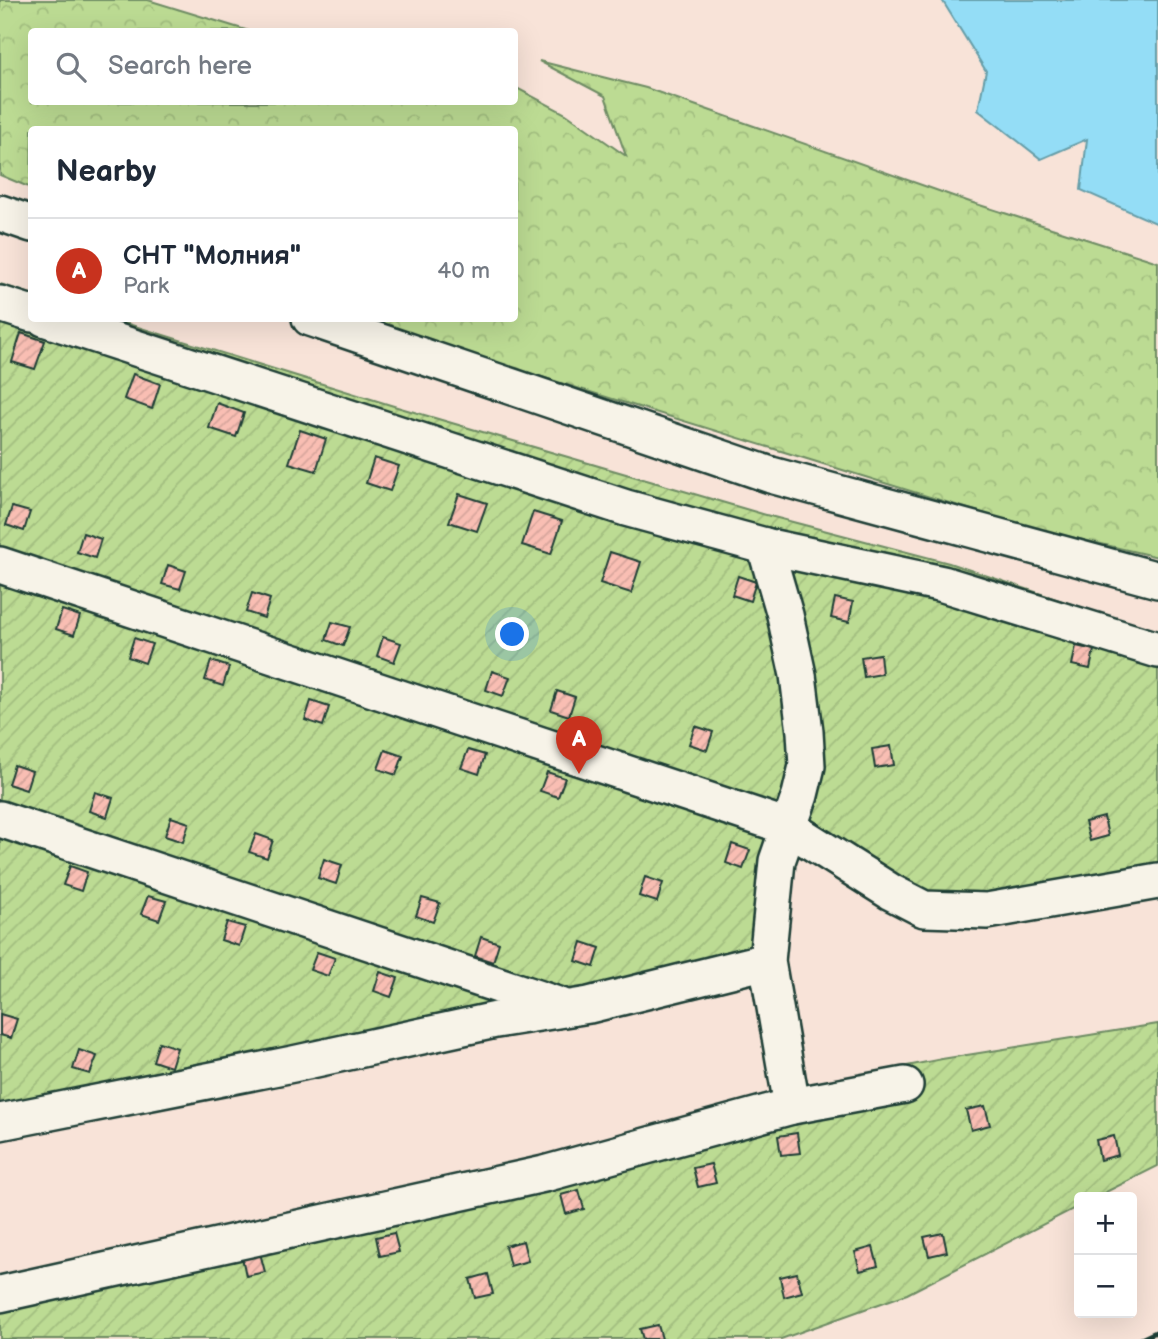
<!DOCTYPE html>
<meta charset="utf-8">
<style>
:root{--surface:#fff;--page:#f2f2f3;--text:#1f2937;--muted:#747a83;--line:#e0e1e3;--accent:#c8321e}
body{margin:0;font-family:"Balsamiq Sans",sans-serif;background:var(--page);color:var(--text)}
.controls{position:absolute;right:21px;bottom:21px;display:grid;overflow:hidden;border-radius:7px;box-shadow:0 7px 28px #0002}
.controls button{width:63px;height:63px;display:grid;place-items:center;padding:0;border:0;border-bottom:2px solid var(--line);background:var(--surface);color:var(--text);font:35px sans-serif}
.you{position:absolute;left:513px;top:635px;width:24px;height:24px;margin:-18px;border:5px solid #fff;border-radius:50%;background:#1a73e8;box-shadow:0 0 0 10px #1a73e833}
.badge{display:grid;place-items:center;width:46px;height:46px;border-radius:50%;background:var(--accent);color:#fff;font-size:23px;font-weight:700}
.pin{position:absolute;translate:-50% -58px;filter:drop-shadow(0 2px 4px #0008)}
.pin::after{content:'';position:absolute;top:37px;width:24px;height:21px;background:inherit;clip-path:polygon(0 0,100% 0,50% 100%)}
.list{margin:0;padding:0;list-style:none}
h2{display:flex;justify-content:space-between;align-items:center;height:91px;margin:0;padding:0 28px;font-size:30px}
h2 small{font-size:23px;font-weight:400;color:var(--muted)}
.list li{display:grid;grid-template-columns:46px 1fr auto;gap:21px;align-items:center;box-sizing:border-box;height:105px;padding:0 28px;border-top:2px solid var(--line)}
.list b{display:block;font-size:26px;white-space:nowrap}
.list p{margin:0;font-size:23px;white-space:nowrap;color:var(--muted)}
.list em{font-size:23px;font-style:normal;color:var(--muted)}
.icon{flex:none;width:38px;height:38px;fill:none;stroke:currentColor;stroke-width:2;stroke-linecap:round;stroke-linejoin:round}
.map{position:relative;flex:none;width:1158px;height:1339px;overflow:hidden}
.search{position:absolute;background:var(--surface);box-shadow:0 7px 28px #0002;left:28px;top:28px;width:490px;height:77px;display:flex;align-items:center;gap:18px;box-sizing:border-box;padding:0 24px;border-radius:7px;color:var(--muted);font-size:26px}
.panel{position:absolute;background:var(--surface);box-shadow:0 7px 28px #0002;left:28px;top:126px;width:490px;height:196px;border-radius:7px}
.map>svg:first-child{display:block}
</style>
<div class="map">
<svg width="1158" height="1339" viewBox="0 0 1158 1339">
<defs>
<pattern id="forest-crowns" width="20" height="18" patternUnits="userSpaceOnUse" patternTransform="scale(1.75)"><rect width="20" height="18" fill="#bcdb93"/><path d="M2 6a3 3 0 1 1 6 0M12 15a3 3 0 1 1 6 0" fill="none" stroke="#a1bd7f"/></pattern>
<pattern id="garden-furrows" width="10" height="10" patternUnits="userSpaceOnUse" patternTransform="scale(1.75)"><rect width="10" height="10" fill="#bcdb93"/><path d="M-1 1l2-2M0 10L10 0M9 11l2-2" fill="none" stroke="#a1bd7f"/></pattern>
<pattern id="building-hatch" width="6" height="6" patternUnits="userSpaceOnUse" patternTransform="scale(1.75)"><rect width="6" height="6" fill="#f9beb3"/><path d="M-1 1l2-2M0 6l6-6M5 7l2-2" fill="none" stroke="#d5a49b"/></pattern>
</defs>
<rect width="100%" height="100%" fill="#f8e3d8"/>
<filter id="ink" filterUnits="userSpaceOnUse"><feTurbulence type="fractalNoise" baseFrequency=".0143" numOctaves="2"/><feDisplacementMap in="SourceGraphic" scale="14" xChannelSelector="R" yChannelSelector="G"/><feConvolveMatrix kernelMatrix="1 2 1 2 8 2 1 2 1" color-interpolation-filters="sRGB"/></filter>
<g filter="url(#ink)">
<!-- forest -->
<polygon fill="url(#forest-crowns)" stroke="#6e8c64" stroke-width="2" points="0,0 148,0 249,31 32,32 32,102 514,102 515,87 566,114 626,156 605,96 539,61 646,88 970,202 1158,262 1158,557 1027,527 354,319 514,318 514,130 32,130 31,188 0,175"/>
<!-- garden -->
<g fill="url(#garden-furrows)" stroke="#6e8c64" stroke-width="2">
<polygon points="0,284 31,294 32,318 112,319 397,407 766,515 949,563 1158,633 1158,894 994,921 790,847 780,968 0,1136"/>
<polygon points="1158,1024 1158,1166 1096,1197 1079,1197 1079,1206 907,1294 781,1339 0,1339 0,1286 523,1170 852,1077 942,1059"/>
</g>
<!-- water -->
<polygon fill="#94ddf6" stroke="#659da8" stroke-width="2" points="942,0 1158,0 1158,224 1081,190 1087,139 1041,159 978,110 986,71"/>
<!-- building -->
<g fill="url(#building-hatch)" stroke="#1f3d34" stroke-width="2">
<polygon points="21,333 45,341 35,369 12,362"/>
<polygon points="133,374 160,384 152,409 124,399"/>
<polygon points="217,403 244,413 236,437 209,428"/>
<polygon points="300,430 326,439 316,471 289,463"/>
<polygon points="374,458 399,466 390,491 366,483"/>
<polygon points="459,494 487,503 477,531 449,522"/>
<polygon points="12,507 30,512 24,531 6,525"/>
<polygon points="533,512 562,521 551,554 522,545"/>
<polygon points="83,533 101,539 95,558 77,552"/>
<polygon points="610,552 641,562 631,593 600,583"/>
<polygon points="168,565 186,571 180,589 162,584"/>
<polygon points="738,576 756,582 750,601 732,595"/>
<polygon points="252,593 270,599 264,618 246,612"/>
<polygon points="835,598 853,602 849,622 831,618"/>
<polygon points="62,610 80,616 74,635 56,629"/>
<polygon points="332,622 350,627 343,646 326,640"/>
<polygon points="383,637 401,643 394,662 377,656"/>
<polygon points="134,638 152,644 145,663 128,657"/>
<polygon points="1076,646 1094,650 1090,669 1072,665"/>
<polygon points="880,654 882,674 864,677 861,657"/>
<polygon points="211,661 229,667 223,686 205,680"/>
<polygon points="492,671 510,677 503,696 486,690"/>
<polygon points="557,691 575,697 569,716 551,710"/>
<polygon points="311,701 329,707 323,726 305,720"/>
<polygon points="695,726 713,732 707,750 689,744"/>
<polygon points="891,746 894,765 875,768 872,749"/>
<polygon points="385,750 403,756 396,775 378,769"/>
<polygon points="468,750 485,755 479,774 461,768"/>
<polygon points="14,765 32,771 26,790 8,784"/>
<polygon points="547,772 565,778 558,797 540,791"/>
<polygon points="95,792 113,798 107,817 89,811"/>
<polygon points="171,817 189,823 183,842 165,836"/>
<polygon points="1104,817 1108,836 1090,841 1085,822"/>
<polygon points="256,834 273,840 267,858 249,852"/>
<polygon points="732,844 750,850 743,869 726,863"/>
<polygon points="324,859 342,865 336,884 318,878"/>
<polygon points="70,866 87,872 81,891 63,885"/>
<polygon points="645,877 663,883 657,902 639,896"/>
<polygon points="148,896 166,901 159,920 141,914"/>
<polygon points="422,898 440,903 433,922 416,916"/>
<polygon points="227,922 245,927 239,946 221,940"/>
<polygon points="481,937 499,943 493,962 475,956"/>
<polygon points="582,942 600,948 594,967 576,961"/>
<polygon points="317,952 335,958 328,976 310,970"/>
<polygon points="380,972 398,978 391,997 374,991"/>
<polygon points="0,1014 17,1019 11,1038 0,1035"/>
<polygon points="159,1042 177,1048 171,1067 153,1061"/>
<polygon points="79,1050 97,1056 90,1074 73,1069"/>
<polygon points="985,1106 990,1125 971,1130 966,1110"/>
<polygon points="797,1133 800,1153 781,1155 778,1136"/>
<polygon points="1114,1136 1118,1155 1100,1160 1096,1140"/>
<polygon points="711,1164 716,1183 698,1187 693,1168"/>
<polygon points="579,1190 584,1209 566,1214 561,1195"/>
<polygon points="394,1233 399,1252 380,1256 376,1237"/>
<polygon points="943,1233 947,1252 929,1256 924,1237"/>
<polygon points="523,1241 528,1261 510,1266 505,1246"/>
<polygon points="873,1247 878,1266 860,1271 855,1252"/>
<polygon points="260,1253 265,1272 246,1276 242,1257"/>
<polygon points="797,1273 802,1292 784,1297 780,1277"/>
<polygon points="488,1274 493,1294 475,1298 470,1279"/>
<polygon points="658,1325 662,1339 643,1339 640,1329"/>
</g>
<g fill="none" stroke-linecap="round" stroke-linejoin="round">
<!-- minor casing -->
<g stroke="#1f3d34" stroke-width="40">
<g id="minor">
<polyline points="0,213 32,224"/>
<polyline points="0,304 32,314"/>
<polyline points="44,318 626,508 765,546 943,584 1158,650"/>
<polyline points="310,318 771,475 1158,580"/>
<polyline points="765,546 785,615 798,675 805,732 807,766 800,795 777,861 767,961 792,1106"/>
<polyline points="0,565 788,827 891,892 924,909 987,911 1158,881"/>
<polyline points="0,819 561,1006"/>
<polyline points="0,1122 293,1064 496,1020 589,1005 767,961"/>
<polyline points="0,1294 544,1174 792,1106 905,1085"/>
</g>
</g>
<!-- minor -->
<use href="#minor" stroke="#f7f3e8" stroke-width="35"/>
<!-- rail -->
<polyline stroke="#1f3d34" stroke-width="5" points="1141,1339 1158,1331"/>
</g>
</g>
</svg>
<div class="controls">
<button>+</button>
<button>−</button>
</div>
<div class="you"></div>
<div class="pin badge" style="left:579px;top:774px">A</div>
<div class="search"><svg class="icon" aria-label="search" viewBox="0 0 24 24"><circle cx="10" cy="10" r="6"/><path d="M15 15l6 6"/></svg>Search here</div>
<section class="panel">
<h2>Nearby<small></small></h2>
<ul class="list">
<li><span class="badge">A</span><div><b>СНТ &quot;Молния&quot;</b><p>Park</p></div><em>40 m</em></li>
</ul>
</section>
</div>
